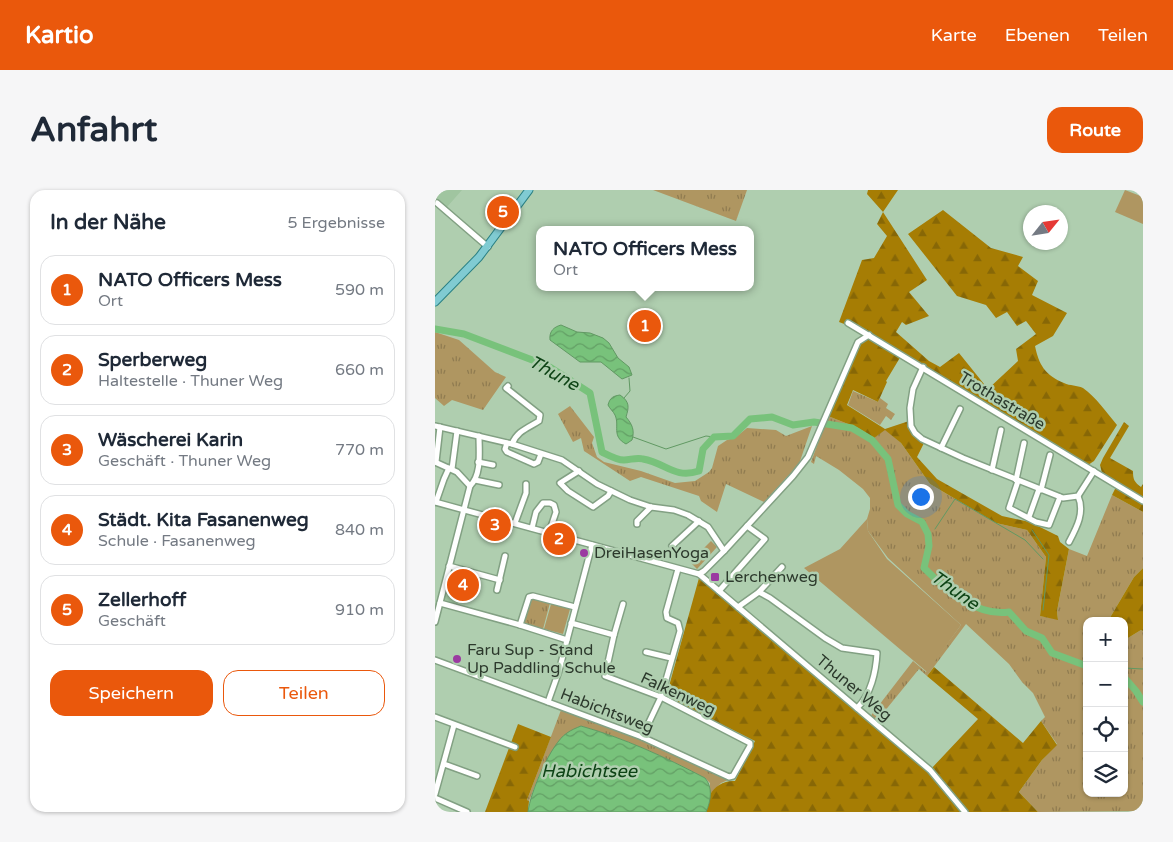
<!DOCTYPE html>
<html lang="de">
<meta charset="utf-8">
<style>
:root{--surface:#fff;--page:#f6f6f7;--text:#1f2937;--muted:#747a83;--line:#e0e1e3;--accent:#ea580c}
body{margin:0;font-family:"Varela Round",sans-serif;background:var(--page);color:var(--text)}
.controls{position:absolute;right:15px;bottom:15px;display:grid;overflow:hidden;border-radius:10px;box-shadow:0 1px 4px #0004}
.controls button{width:45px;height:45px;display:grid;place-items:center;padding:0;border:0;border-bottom:1px solid var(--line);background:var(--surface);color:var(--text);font:25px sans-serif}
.compass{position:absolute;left:588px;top:15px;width:45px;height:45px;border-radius:50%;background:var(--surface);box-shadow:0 1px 4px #0004;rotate:60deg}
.you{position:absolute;left:485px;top:306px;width:18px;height:18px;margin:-12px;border:4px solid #fff;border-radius:50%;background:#1a73e8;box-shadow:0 0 0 8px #1a73e833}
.badge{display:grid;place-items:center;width:32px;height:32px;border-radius:50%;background:var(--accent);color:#fff;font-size:16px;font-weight:700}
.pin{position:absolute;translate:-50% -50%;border:2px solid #fff;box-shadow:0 1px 5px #0006}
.popup{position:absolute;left:101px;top:36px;width:218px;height:65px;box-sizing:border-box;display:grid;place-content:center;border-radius:10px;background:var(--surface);filter:drop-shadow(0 1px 4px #0005);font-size:16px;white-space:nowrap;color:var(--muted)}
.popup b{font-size:19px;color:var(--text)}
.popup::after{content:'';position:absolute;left:50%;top:100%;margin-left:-10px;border:10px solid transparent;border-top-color:var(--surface)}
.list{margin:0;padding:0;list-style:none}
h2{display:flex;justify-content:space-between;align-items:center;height:65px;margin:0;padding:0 20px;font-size:21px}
h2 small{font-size:16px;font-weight:400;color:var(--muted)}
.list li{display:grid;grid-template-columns:32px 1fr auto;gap:15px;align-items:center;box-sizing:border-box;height:70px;margin:0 10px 10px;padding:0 10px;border:1px solid var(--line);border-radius:15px}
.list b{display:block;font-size:19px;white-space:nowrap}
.list p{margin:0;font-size:16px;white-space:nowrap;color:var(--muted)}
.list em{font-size:16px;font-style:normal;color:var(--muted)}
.actions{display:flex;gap:10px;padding:15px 20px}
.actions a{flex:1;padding:11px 0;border:1px solid var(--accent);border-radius:15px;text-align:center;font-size:18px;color:var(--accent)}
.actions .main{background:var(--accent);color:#fff}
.icon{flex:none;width:28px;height:28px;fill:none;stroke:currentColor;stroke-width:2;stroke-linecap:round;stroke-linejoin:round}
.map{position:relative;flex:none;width:708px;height:622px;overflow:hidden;border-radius:15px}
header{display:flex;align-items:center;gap:30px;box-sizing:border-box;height:70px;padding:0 25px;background:var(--accent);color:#fff}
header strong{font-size:24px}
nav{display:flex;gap:28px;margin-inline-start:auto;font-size:18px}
.intro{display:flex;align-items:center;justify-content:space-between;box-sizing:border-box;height:120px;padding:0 30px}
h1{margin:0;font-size:35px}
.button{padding:12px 22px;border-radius:15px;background:var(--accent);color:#fff;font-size:18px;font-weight:700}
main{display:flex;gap:30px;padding:0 30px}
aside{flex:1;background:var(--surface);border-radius:15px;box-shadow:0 1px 4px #0004}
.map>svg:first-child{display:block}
</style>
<header>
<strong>Kartio</strong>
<nav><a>Karte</a><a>Ebenen</a><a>Teilen</a></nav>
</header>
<div class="intro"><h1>Anfahrt</h1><a class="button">Route</a></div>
<main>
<aside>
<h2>In der Nähe<small>5 Ergebnisse</small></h2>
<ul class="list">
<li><span class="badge">1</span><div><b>NATO Officers Mess</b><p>Ort</p></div><em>590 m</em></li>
<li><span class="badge">2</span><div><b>Sperberweg</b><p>Haltestelle · Thuner Weg</p></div><em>660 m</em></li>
<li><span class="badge">3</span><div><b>Wäscherei Karin</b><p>Geschäft · Thuner Weg</p></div><em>770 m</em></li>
<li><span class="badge">4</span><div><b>Städt. Kita Fasanenweg</b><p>Schule · Fasanenweg</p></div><em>840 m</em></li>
<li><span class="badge">5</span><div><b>Zellerhoff</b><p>Geschäft</p></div><em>910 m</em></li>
</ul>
<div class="actions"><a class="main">Speichern</a><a>Teilen</a></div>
</aside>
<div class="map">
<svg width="708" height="622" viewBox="0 0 708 622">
<defs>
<pattern id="grass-tufts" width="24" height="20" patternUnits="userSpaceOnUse" patternTransform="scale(1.25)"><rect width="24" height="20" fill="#af9661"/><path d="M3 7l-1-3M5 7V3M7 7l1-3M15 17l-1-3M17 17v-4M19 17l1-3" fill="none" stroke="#8f7b50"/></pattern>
<pattern id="forest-firs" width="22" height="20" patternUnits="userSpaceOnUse" patternTransform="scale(1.25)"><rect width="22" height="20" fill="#a67d04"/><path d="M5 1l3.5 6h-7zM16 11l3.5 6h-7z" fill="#876706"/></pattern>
<pattern id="water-waves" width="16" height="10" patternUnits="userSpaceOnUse" patternTransform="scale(1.25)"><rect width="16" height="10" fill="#78c27b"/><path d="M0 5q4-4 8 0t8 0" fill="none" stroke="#639f65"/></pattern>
</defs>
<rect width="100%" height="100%" fill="#afceaf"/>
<!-- built -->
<g fill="#a0c5a0">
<polygon points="0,0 27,0 12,17 3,11 0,14"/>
<polygon points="19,380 46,388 41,407 26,403 22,416 8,411 16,382"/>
</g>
<!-- grass -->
<g fill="url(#grass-tufts)">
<polygon points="218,0 312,0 301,31"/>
<polygon points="0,142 24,150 60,182 71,187 48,220 17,210 9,216 0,208"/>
<polygon points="418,201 443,212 445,208 453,214 451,218 460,224 456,230 451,226 445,235 413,215"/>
<polygon points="135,216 159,247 157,253 162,267 169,272 206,281 240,293 260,291 274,282 277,278 283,256 292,250 301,247 312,238 341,240 351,246 377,236 364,274 329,312 291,294 282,322 266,311 264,306 206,287 195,291 149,261 146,248 138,252 123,224"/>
<polygon points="393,226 423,238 438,248 450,239 466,253 495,294 561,333 592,340 611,367 605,426 623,429 622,421 634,359 652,366 677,305 708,322 708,378 699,387 673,431 652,431 652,603 689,603 689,446 693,448 706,440 708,441 708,621 603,622 584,602 607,570 622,554 606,531 610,527 598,503 587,492 574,474 531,434 492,486 484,479 440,533 434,528 478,471 491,482 526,435 453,368 433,341 432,329 435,319 435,308 428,299 404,280 381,266 379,274 376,272"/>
<polygon points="96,408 115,413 108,439 89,434"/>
<path d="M126,520l80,29 87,41 -7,3 -11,11v-11l-5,-5c-40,-21 -81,-40 -124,-52l-41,47 -11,28 -2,-1z"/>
</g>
<!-- forest -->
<g fill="url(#forest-firs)">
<path d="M433,0h30l-15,22 44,68 -18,12 20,24 -23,9 -4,-3 -6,10 33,29 11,6 19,-14 29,36 30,-28 -2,-12 20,-15 -10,-13 -9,5 -10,-14 -11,6 -10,-13 -29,-9 -49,-62 35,-24 48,38 32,9 -5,9 20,15 -6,14 35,18 -14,23 -18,10c4,19 10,29 29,37 6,3 13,2 19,5 13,9 24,25 34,37l-23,36 -6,4 -215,-130 -34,-13 23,-62 12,-2 13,-22 -10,-12 6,-12 -16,-18z"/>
<polygon points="431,149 441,151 466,166 451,191 452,192 443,212 418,200 412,215 450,239 474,231 478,244 489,253 482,267 502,289 567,326 595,332 623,346 625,352 634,359 622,421 623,430 605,426 611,367 592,340 561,333 495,294 466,253 450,240 439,248 423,238 393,226 426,154"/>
<path d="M689,232l5,4 -19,32 23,13c0,8 1,11 8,16l2,-3v14l-41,-25 -2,-8 3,-7z"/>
<polygon points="681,297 708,313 708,322 677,305"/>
<polygon points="708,378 708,441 706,440 693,448 689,446 689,431 673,431 699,387"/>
<path d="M264,388l15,9 216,183 48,-51 -51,-43 7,-9 89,76 18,-22 16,24 -15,15 -23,32 19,20h-332c3,-5 2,-11 4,-17 4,-9 15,-15 25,-14l20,-40 -89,-44z"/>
<polygon points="83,534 116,547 92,610 94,611 93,622 50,622"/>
</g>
<!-- pitch -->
<g fill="#af9661">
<polygon points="690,0 708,7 708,34 680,22"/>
<polygon points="432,329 433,341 452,369 526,435 492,482 369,378 405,359"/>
<polygon points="276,351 282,357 262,379 255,372"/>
<polygon points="116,414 135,419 128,444 109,439"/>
</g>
<!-- water -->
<g fill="url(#water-waves)" stroke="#619963">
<path d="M126,135l16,7 13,1 13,5 6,5 9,15 11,9 3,8 -10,4 -21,-17h-21l-30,-22c-1,-9 4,-13 11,-15z"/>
<path d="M185,205c10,7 9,12 6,22 6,7 9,13 6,23l-6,4c-15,-8 -6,-18 -11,-29 -2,-4 -5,-6 -7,-10 2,-8 6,-9 12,-10z"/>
<path d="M146,536c43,12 84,31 124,52 8,9 6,23 1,34h-178c2,-19 23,-69 39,-79 4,-3 9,-5 14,-7z"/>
</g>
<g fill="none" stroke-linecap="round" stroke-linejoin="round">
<!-- stream -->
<g stroke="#619963" stroke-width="1">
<polyline points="189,208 195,201 194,188"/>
<polyline points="198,247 231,259 271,246 279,247"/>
<polyline points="500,339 520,309 590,350 608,369"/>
<polyline points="597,340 614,365 608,420"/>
<polyline points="689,478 708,479"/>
</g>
<!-- river -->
<g stroke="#78c27b" stroke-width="7">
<path d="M0,139l29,5 84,32 42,27 12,59c6,3 15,8 22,8 6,0 13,-3 19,-1 23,4 31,20 56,12l4,-22 11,-12 19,-1 17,-17 22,-2 21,8 21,-3 38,6 20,12 16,19 10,46 9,9 15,8 6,12 1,12 -5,22c21,21 53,49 85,44l17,19 16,7 10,15 35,13"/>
<polyline points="689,487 701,501 708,512"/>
</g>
<!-- minor casing -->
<g stroke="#82a083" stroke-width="8">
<g id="minor">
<polyline points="2,13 53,57"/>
<polyline points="413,133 708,311"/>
<polyline points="488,177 478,199 475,218 476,236 480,243 487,249 528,268 628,308 643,306 659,281"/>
<path d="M73,196l-2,2 34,27 -1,6c-11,7 -22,10 -27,23"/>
<polyline points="0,236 77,254 127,270 162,294 195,310 216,317 239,320 253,325 273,337 289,361"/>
<polyline points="72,253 70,259 72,262 99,274 103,272 106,264"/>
<polyline points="506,258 525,219"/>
<polyline points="0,272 22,282 35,296"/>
<polyline points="1,272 5,237"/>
<polyline points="43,272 58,275"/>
<polyline points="17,279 22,241"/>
<polyline points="557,280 566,240"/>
<polyline points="144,281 125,293 133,301 158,317 173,306 176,301"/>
<polyline points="40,290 64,295"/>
<polyline points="581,290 589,253"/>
<polyline points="583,291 574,318 601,332 614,335 625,307"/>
<polyline points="606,300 615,265"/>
<polyline points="0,312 264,384 269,381 289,361 358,286 373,267 423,152 434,145"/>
<polyline points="1,312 9,289 14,278"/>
<polyline points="594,327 604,299"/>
<polyline points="80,333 91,303 91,294"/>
<polyline points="202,334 202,331 216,317"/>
<polyline points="97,338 101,322 108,313 115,313 119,315 121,322 114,343"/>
<path d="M634,352c8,-15 16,-30 9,-46"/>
<polyline points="237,356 264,331"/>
<polyline points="14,376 65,390"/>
<polyline points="264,384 495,580 530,622"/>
<polyline points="62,400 70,366"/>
<polyline points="284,401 330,349 312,336"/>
<path d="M324,402l11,6 55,40 17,10 35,5c-1,18 -6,42 -20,55"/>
<polyline points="5,413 85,435 132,450 157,355"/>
<polyline points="303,417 324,402 347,377"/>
<path d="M0,432l35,-136c12,-12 9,-34 9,-50"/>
<polyline points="85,435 94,407 98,406 140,417"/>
<polyline points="179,445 188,414"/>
<polyline points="211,462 236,468"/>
<polyline points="0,470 207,547 294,587 298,586 315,556 315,553 226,507 170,486 179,445 136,433"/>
<polyline points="113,512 124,481 132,450"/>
<polyline points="0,527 80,557"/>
<polyline points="207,547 226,507 245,441 243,433 232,428 231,422 243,379"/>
<polyline points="9,574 42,586"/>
<polyline points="0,604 19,535"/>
<polyline points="0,608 32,622"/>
</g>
</g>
<!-- major casing -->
<g stroke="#2b8184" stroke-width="9">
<polyline id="major" points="0,112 44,67 94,0"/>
</g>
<!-- minor -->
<use href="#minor" stroke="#fff" stroke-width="5"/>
<!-- major -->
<use href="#major" stroke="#80cbd2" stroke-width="7"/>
<!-- rail casing -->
<g stroke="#516351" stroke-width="3">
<polyline id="rail" points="0,4 3,0"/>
</g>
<!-- rail -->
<use href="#rail" stroke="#afceaf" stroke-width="1" stroke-dasharray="4" stroke-linecap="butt"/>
</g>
<!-- markers -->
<g fill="#9b3aa1" stroke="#afceaf" stroke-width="2">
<circle cx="149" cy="363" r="5"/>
<rect x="275" y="382" width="10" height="10" rx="2.5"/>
<circle cx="22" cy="469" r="5"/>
</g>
<g text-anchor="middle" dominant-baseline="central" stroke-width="5" stroke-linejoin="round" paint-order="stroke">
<!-- street labels -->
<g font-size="16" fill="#2c392c" stroke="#afceaf">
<text transform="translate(567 211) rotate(31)">Trothastraße</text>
<text transform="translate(419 498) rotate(40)">Thuner Weg</text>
<text transform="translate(243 504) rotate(25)">Falkenweg</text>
<text transform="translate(172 521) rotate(21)">Habichtsweg</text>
</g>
<!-- poi labels -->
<g font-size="16" fill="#2c392c" stroke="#afceaf" text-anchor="start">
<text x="159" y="363">DreiHasenYoga</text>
<text x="290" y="387">Lerchenweg</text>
<text x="32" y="460">Faru Sup - Stand<tspan x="32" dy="18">Up Paddling Schule</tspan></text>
</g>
<!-- water labels -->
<g font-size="18" font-style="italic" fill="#0d4315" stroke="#afceaf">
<text transform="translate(119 183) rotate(29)">Thune</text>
<text transform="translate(520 400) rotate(35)">Thune</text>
<text x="154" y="581">Habichtsee</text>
</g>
</g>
</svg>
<div class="controls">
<button>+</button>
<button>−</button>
<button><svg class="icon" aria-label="locate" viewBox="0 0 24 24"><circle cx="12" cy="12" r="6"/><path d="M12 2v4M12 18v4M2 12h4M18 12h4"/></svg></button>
<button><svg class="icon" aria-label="layers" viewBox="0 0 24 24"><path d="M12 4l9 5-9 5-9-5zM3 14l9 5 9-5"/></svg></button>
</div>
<svg class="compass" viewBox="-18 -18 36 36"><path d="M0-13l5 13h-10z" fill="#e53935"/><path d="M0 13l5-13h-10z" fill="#747a83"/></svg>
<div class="you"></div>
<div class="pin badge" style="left:210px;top:136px">1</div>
<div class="popup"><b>NATO Officers Mess</b>Ort</div>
<div class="pin badge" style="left:124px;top:349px">2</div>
<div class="pin badge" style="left:60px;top:335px">3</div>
<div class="pin badge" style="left:28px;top:395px">4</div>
<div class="pin badge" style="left:68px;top:22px">5</div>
</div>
</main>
